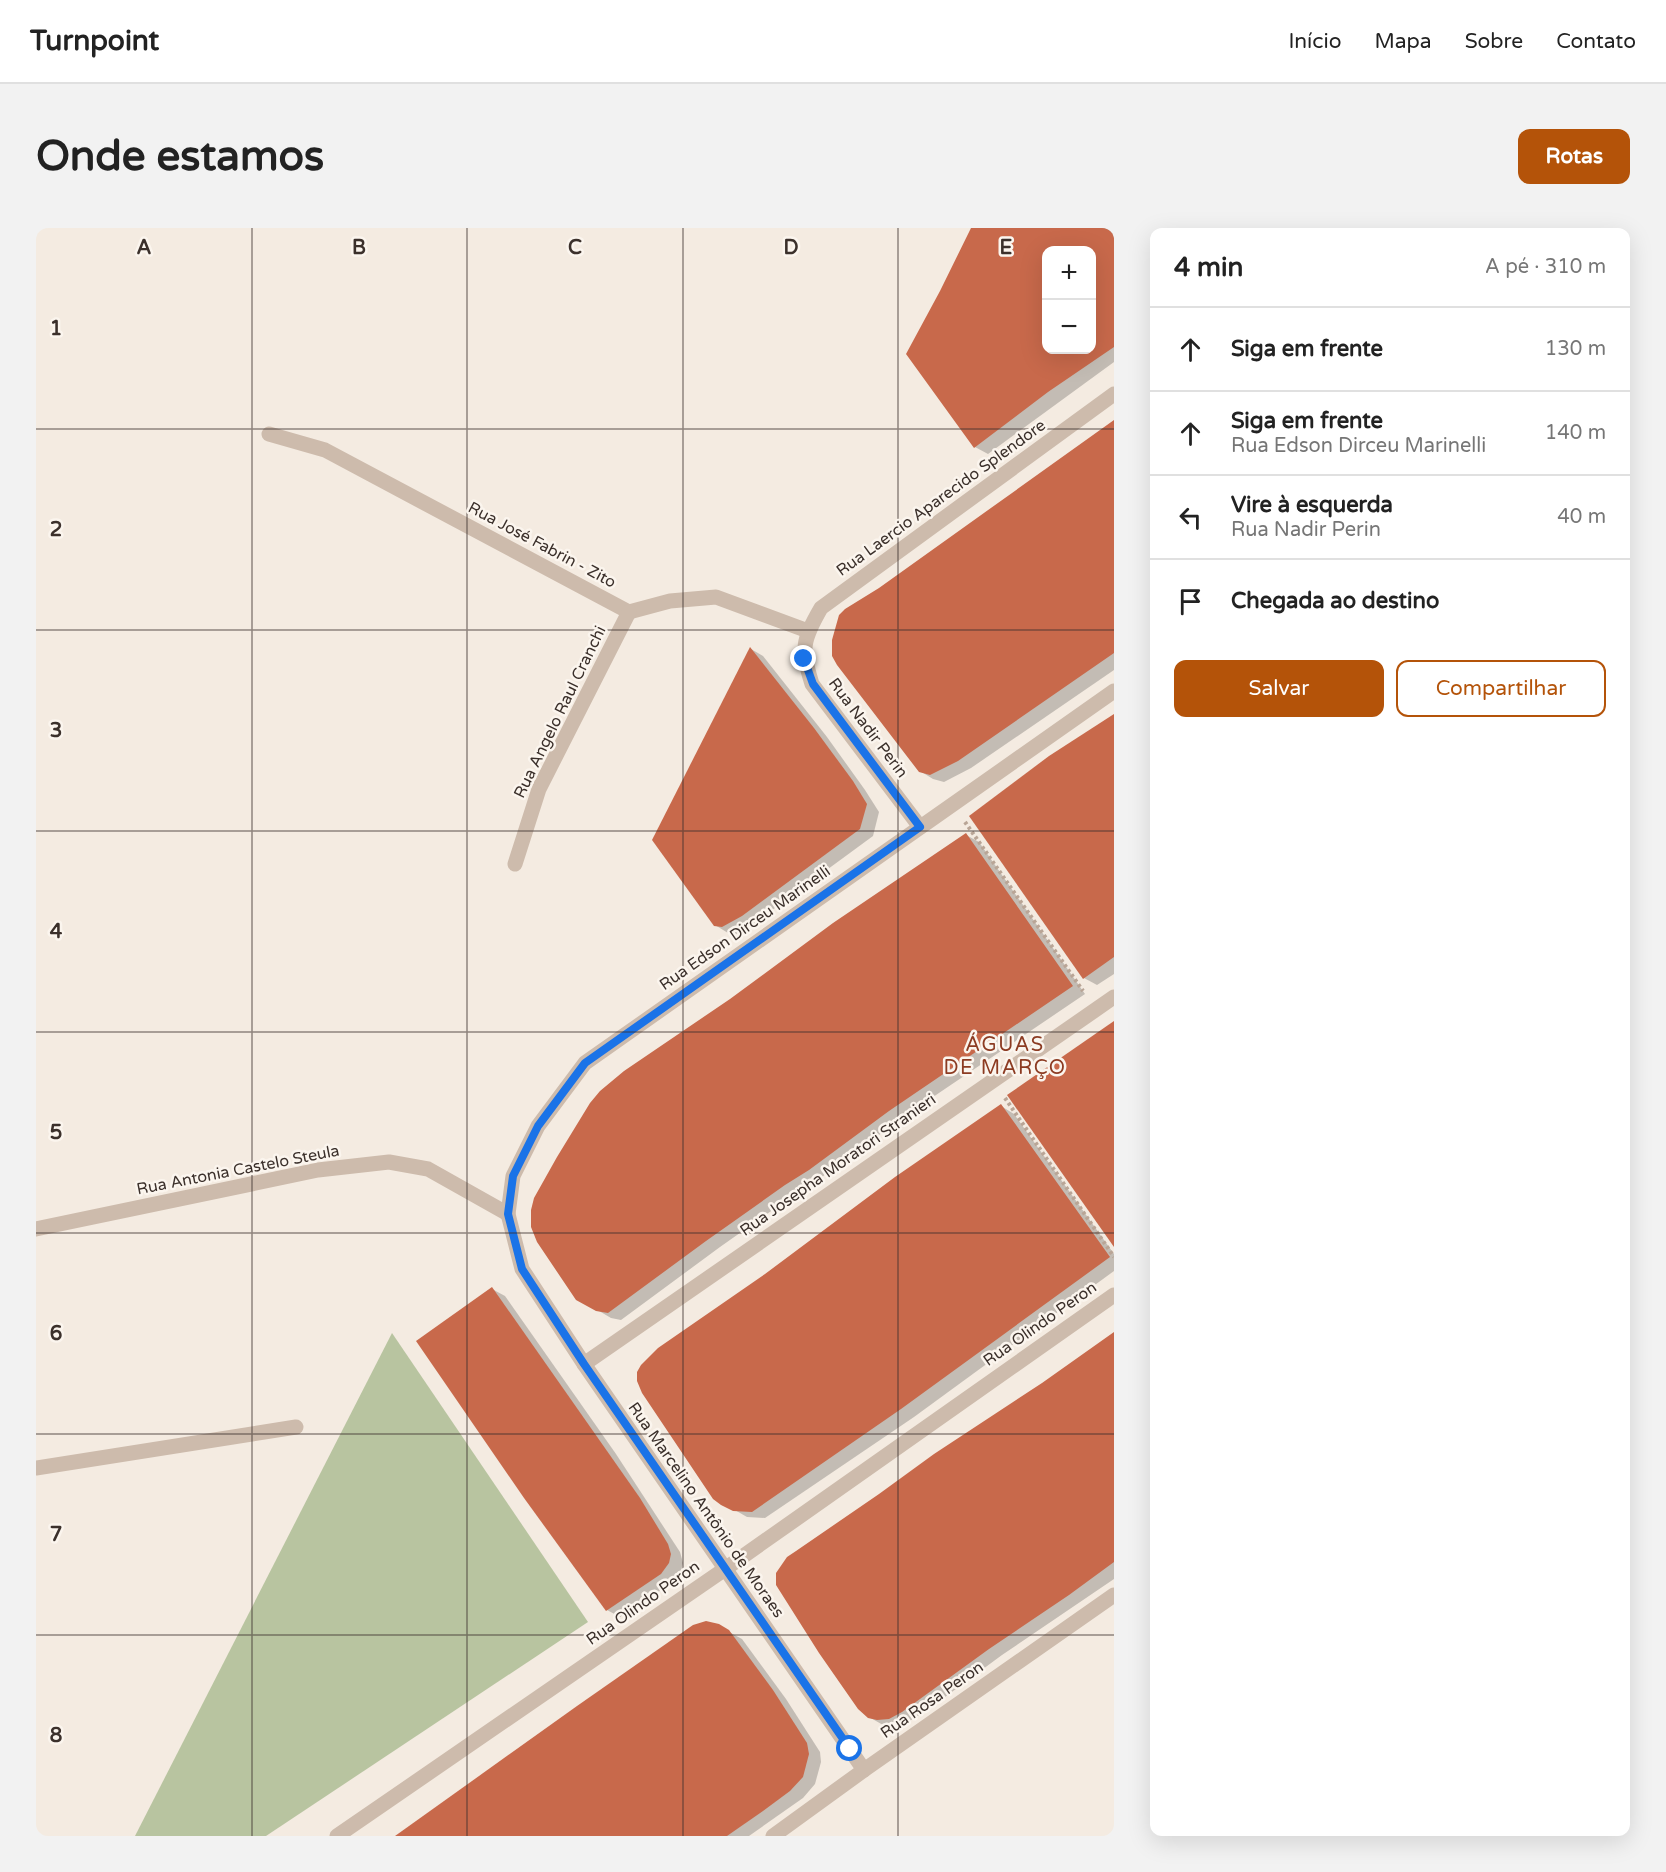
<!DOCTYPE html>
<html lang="pt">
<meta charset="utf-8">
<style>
:root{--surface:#fff;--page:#f2f2f2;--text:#222;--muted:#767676;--line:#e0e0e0;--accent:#b45309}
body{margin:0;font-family:"Varela Round",sans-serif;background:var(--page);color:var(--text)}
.controls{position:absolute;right:18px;top:18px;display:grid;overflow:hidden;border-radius:12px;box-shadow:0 6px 24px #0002}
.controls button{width:54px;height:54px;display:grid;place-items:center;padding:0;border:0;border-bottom:2px solid var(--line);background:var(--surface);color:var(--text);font:30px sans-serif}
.stop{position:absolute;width:18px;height:18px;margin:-14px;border:4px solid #1a73e8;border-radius:50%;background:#fff}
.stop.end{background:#1a73e8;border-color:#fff;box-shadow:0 2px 6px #0008}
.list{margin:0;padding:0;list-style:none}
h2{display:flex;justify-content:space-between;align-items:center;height:78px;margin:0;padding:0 24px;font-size:26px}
h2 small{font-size:20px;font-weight:400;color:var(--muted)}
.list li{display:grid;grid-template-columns:39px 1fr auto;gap:18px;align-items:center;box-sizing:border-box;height:84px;padding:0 24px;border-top:2px solid var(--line)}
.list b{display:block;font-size:22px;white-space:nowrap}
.list p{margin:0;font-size:20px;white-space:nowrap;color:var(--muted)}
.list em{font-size:20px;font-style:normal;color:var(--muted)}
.actions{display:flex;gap:12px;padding:18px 24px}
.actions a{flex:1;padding:14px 0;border:2px solid var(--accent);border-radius:12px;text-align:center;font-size:21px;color:var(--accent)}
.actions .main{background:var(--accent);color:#fff}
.icon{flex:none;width:33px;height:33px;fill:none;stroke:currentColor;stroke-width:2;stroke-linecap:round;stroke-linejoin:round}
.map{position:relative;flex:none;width:1078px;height:1608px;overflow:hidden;border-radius:12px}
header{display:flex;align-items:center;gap:36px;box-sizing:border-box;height:84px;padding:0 30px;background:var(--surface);border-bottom:2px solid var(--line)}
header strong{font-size:28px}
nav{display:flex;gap:33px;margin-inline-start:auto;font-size:21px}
.intro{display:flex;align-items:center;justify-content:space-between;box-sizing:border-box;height:144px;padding:0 36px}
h1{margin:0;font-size:42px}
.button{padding:15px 27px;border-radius:12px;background:var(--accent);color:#fff;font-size:21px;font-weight:700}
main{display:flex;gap:36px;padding:0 36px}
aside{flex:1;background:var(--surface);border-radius:12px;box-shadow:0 6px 24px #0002}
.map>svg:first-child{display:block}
</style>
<header>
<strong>Turnpoint</strong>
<nav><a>Início</a><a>Mapa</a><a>Sobre</a><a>Contato</a></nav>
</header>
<div class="intro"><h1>Onde estamos</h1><a class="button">Rotas</a></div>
<main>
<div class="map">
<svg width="1078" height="1608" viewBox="0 0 1078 1608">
<rect width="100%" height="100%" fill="#f4ebe1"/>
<!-- green -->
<polygon fill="#b8c4a0" points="356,1105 552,1394 230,1608 99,1608"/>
<!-- shadow -->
<g fill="#0003" fill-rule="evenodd">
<path d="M937,0h141v134l-126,92 -13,-7 -33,-155zM1011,22h45v100h-45z"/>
<polygon points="1078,193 1078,442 935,540 908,554 897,551 884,543 844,361"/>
<polygon points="715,421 727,428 791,509 829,562 843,584 837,608 720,694 700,706 692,705 679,697"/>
<polygon points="1078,487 1078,746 1061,757 1048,750 1014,530"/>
<polygon points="930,607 943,614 1049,766 866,890 786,949 762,964 684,1019 585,1092 575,1090 541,1070 695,772"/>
<polygon points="965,878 978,886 1078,1026 1078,1043 878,1189 729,1290 711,1289 678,1270"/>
<polygon points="456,1061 469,1068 580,1226 644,1324 647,1335 645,1343 639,1353 584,1389 571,1382"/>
<polygon points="1078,1106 1078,1351 966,1427 890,1483 867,1497 855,1499 847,1497 833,1489 1007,1156"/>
<polygon points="682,1398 706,1411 750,1471 784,1524 785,1534 779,1556 767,1570 713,1608 362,1608"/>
</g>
<!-- building -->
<g fill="#c8694b" fill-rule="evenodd">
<path d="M935,0h143v119l-66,45 -74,56 -68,-94 34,-63zM1011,22h45v100h-45z"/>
<polygon points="1078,192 1078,425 922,533 894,547 883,544 801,437 796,428 796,412 803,387 809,381 843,360"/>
<polygon points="714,419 778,500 817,553 831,576 824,601 706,688 686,699 678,698 616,612"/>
<polygon points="1078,486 1078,729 1047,751 933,588 1013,528"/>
<polygon points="930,605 1037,758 853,883 773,942 749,957 670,1013 572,1085 560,1083 540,1072 501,1014 495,999 495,982 498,970 521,929 554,875 564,863 588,843 694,771 797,695"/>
<polygon points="1078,793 1078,1019 971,867"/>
<polygon points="965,876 1074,1029 865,1181 716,1284 697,1283 685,1277 677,1271 606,1165 601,1153 601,1144 605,1137 622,1120 729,1046 859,949"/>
<polygon points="456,1059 604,1270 632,1316 635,1326 633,1335 625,1346 570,1383 488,1270 380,1113"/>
<polygon points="1078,1104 1078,1334 1033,1367 953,1421 866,1484 853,1491 841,1492 832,1490 822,1481 783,1425 740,1357 740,1345 751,1329 760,1323 843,1266 898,1226 1006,1155"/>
<polygon points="670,1393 683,1396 693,1402 737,1462 771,1515 773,1526 767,1549 754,1563 727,1583 691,1608 359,1608 541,1478 657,1397"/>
</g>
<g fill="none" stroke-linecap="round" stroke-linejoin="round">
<!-- path -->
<g stroke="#b9a596" stroke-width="4" stroke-dasharray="3 3" stroke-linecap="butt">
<polyline points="929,594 1047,763"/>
<polyline points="969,870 1078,1029"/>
</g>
<!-- minor -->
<g stroke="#cdbbac" stroke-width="15">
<polyline points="233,206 289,222 593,384 634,373 680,369 772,403"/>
<path d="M884,599l-108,-143c-11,-35 -10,-43 9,-76l293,-214"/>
<polyline points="479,636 503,561 593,384"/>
<polyline points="0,1001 282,942 353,934 392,941 472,986"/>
<polyline points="548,1136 1078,769"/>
<polyline points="0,1240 260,1199"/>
<polyline points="828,1542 548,1136 486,1041 472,986 477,948 502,898 549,835 1078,463"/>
<polyline points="301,1608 689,1341 1078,1067"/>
<polyline points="737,1608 828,1542 1078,1367"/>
</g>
</g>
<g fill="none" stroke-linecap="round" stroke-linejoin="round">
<!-- route -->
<polyline stroke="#1a73e8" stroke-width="8" points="768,431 777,456 884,599 549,835 502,898 477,948 472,986 486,1041 548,1136 814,1521"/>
</g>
<!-- grid -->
<path fill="none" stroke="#3b302b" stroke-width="1.5" stroke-opacity="0.55" d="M216,0v1608M431,0v1608M647,0v1608M862,0v1608M0,201h1078M0,402h1078M0,603h1078M0,804h1078M0,1005h1078M0,1206h1078M0,1407h1078"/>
<g text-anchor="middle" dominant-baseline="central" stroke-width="5" stroke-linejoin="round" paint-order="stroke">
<!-- street labels -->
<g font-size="16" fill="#3b302b" stroke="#fbf5ee">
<text transform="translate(905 270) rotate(-36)">Rua Laercio Aparecido Splendore</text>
<text transform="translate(506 317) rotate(28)">Rua José Fabrin - Zito</text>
<text transform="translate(524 484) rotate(-64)">Rua Angelo Raul Cranchi</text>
<text transform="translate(832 500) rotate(53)">Rua Nadir Perin</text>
<text transform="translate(709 700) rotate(-35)">Rua Edson Dirceu Marinelli</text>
<text transform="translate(802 937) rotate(-35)">Rua Josepha Moratori Stranieri</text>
<text transform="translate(202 942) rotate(-11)">Rua Antonia Castelo Steula</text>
<text transform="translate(1004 1096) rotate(-35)">Rua Olindo Peron</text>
<text transform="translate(670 1282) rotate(55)">Rua Marcelino Antônio de Moraes</text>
<text transform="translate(607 1375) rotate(-35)">Rua Olindo Peron</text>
<text transform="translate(896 1472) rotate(-35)">Rua Rosa Peron</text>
</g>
<!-- quarter labels -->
<g font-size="20" letter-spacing="1.5" fill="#8c3b22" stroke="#fbf5ee">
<text x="969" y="817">ÁGUAS<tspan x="969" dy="23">DE MARÇO</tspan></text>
</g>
</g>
<g font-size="20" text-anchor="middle" font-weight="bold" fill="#3b302b" stroke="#fbf5ee" stroke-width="5" stroke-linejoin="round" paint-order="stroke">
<text x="108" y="26">A</text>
<text x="323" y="26">B</text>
<text x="539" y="26">C</text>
<text x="755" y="26">D</text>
<text x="970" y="26">E</text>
<text x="20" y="107">1</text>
<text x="20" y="308">2</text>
<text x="20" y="509">3</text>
<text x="20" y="710">4</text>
<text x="20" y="911">5</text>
<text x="20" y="1112">6</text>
<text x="20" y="1313">7</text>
<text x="20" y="1514">8</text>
</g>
</svg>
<div class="controls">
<button>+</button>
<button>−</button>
</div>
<div class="stop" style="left:814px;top:1521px"></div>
<div class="stop end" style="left:768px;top:431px"></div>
</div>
<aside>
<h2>4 min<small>A pé · 310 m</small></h2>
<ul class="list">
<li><svg class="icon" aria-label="ahead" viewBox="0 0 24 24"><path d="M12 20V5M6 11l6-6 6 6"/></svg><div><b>Siga em frente</b></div><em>130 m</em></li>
<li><svg class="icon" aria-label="ahead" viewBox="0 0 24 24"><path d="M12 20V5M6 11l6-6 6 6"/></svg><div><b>Siga em frente</b><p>Rua Edson Dirceu Marinelli</p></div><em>140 m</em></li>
<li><svg class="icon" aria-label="left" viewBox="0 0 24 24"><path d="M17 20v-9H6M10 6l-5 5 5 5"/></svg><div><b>Vire à esquerda</b><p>Rua Nadir Perin</p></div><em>40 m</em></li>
<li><svg class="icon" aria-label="arrive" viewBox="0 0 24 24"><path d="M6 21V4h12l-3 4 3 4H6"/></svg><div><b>Chegada ao destino</b></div></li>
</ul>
<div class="actions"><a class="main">Salvar</a><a>Compartilhar</a></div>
</aside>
</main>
